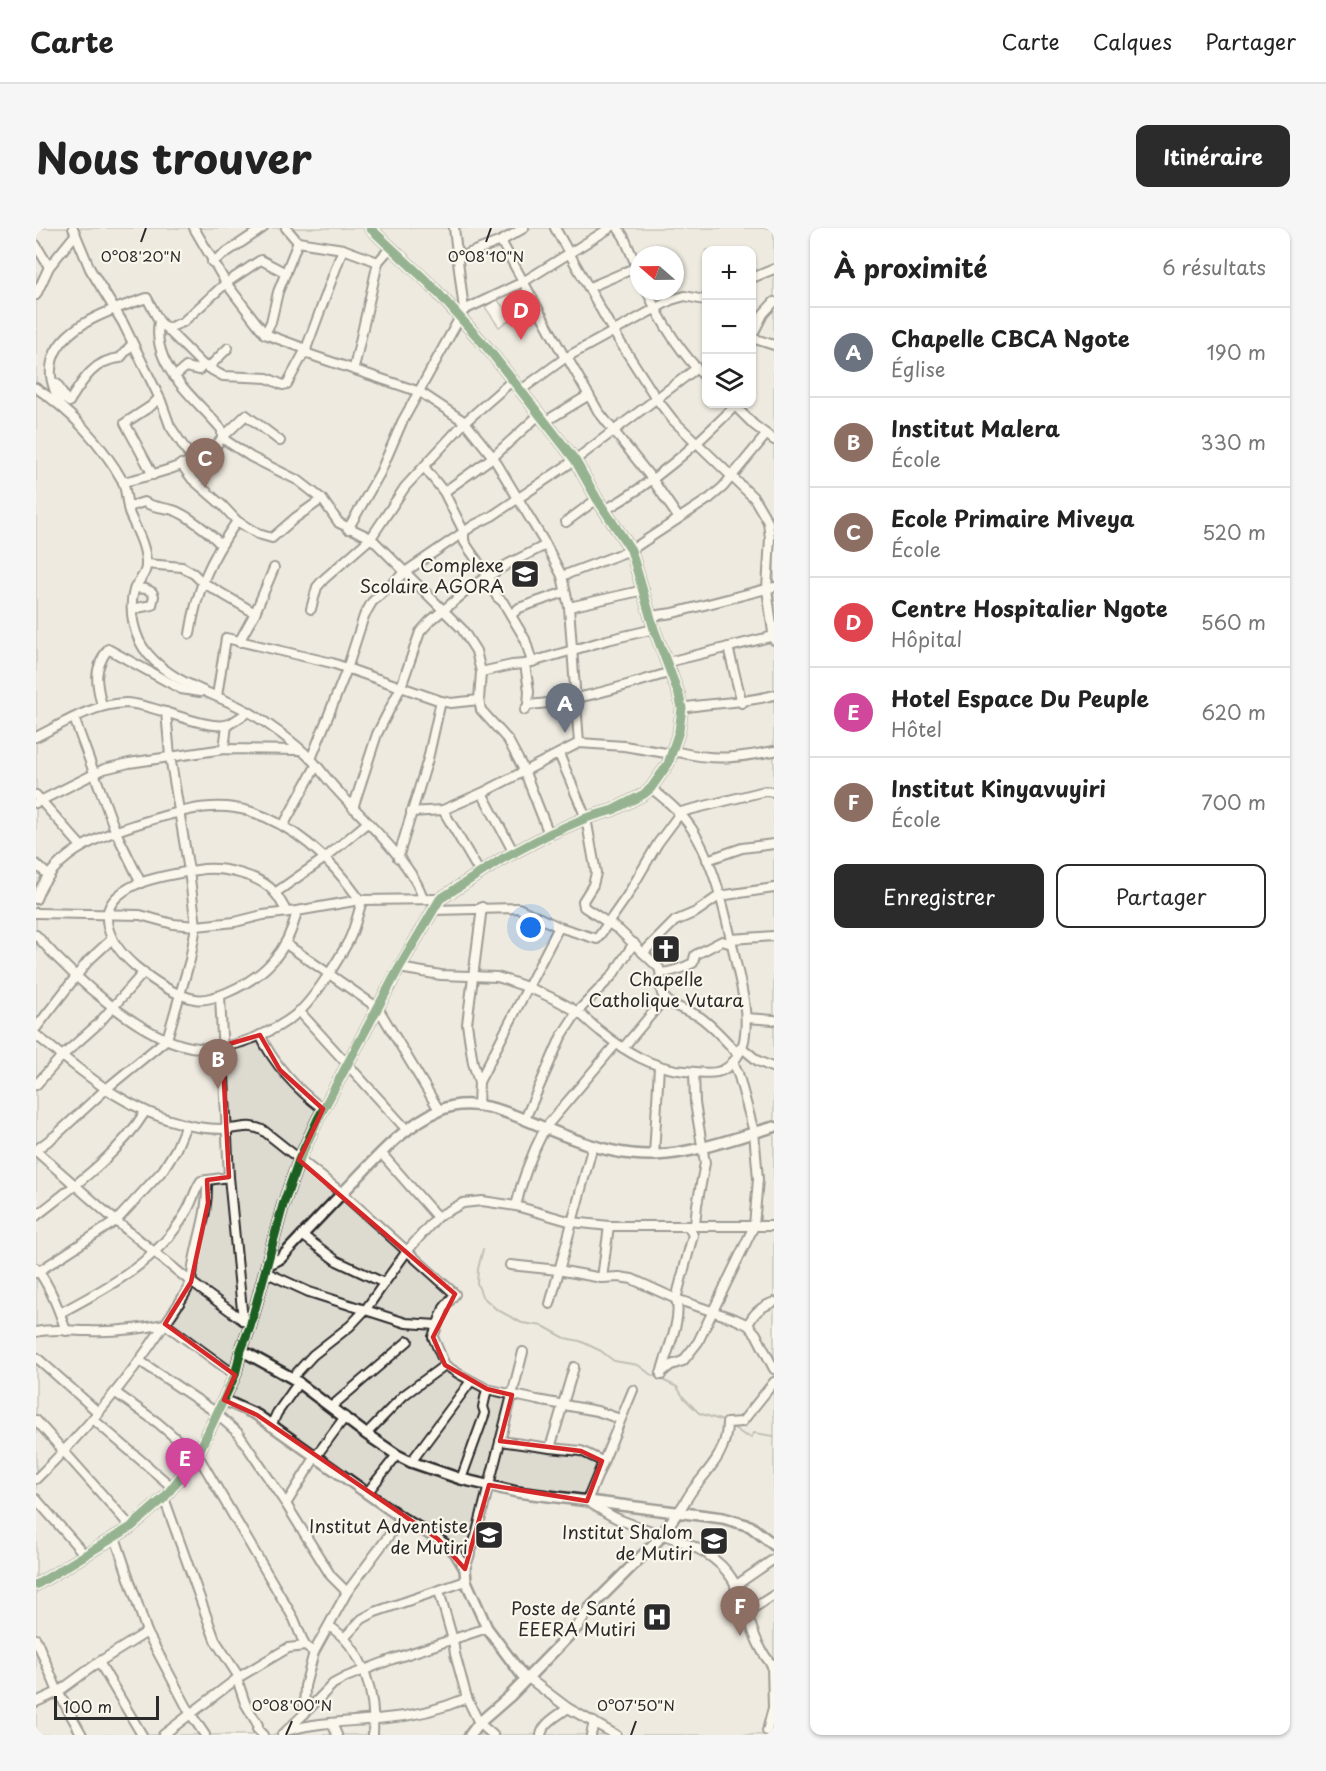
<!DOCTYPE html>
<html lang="fr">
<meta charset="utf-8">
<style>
:root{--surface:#fff;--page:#f6f6f6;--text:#222;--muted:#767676;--line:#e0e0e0;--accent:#2b2b2b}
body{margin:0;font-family:"Playpen Sans",sans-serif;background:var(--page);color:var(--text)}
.controls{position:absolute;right:18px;top:18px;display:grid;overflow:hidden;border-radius:12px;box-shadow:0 2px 4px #0004}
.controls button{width:54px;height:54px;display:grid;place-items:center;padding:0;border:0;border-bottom:2px solid var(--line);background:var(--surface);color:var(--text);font:30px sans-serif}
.compass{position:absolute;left:594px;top:18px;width:54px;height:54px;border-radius:50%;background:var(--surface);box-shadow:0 2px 4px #0004;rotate:290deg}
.scale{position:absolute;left:18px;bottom:15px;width:105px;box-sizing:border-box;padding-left:6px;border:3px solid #2b2b2b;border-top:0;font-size:16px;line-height:21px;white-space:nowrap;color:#2b2b2b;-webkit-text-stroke:4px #fbf7ec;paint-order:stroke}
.you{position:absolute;left:495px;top:700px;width:21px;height:21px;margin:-15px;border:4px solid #fff;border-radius:50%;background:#1a73e8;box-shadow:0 0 0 9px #1a73e833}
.badge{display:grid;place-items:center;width:39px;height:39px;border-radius:50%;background:var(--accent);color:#fff;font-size:20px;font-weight:700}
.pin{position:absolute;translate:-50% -50px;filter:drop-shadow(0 2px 3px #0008)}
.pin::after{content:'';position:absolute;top:32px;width:21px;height:18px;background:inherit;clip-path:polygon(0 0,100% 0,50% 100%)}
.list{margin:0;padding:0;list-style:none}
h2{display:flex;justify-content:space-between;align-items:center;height:78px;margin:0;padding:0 24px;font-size:26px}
h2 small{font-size:20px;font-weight:400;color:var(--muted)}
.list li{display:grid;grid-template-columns:39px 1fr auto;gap:18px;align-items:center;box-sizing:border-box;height:90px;padding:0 24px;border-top:2px solid var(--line)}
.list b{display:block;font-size:22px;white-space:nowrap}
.list p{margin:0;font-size:20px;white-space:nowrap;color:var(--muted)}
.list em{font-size:20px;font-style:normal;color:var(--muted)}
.actions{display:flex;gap:12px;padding:18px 24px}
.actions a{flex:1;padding:14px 0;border:2px solid var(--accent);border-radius:12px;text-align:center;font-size:21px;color:var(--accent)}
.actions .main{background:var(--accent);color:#fff}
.icon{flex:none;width:33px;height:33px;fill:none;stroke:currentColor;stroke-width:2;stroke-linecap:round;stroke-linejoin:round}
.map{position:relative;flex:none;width:738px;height:1507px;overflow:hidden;border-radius:12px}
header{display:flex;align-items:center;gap:36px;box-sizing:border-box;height:84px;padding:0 30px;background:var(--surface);border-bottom:2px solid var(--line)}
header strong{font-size:28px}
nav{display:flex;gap:33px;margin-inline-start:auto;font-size:21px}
.intro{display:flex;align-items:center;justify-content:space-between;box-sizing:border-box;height:144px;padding:0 36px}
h1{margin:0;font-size:42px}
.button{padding:15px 27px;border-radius:12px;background:var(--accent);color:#fff;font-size:21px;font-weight:700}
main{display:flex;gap:36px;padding:0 36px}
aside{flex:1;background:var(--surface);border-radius:12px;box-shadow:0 2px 4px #0004}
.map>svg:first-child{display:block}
</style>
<header>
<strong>Carte</strong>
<nav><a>Carte</a><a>Calques</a><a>Partager</a></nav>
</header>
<div class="intro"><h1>Nous trouver</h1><a class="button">Itinéraire</a></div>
<main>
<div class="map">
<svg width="738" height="1507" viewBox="0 0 738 1507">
<rect width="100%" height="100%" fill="#fbf7ec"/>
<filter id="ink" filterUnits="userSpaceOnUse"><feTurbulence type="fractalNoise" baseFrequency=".0167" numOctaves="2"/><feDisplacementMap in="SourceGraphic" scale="12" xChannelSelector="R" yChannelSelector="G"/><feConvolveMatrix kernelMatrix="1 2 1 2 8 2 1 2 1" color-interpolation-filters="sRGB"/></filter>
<g filter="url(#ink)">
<!-- green -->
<path fill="#dddad0" stroke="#84827e" stroke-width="1.5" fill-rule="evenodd" d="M0,0h738v1507h-738zM670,22h46v154h-46zM603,27h36v36h-36zM461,71l9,12 2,-1 5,8 -14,9 -14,-20z"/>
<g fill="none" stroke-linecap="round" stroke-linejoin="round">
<!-- stream -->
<g stroke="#7b7a75" stroke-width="2">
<polyline points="447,1021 442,1041 441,1055 446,1068 460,1081 486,1095 507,1098 529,1110 544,1113 565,1123 578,1133 602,1137 614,1146 641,1159 648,1170 663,1185 690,1194"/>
<polyline points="694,1197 708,1207 715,1209 718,1205 738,1208"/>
</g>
<!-- minor casing -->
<g stroke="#2b2b2b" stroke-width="12">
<g id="minor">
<polyline points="37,0 54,41 87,95 125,173 134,198 156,231"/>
<polyline points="158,0 190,55 229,106 270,121 272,126 384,164 429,194 457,229 510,317 526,348 533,379 543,515"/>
<polyline points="250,0 262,14 307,21 342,34"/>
<polyline points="519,0 577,103 620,170 637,192 718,270 732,294 734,310 731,361 738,412"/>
<polyline points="582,0 588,9 603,44"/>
<polyline points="465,13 529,130 532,131 562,183 616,251 642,289"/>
<polyline points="0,17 13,39"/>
<polyline points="423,29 465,13 488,0"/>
<polyline points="176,34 227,0"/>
<polyline points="716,50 738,41"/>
<polyline points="554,59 601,39"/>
<path d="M611,63c15,33 34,62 59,87"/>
<polyline points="0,67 13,39 39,7"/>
<polyline points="428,82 487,54 574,0"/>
<polyline points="132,100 147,94 190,55 223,33 225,32 250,45"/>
<polyline points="229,106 235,94 242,64 262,14"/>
<polyline points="716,108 727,86 738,74"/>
<polyline points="716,110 738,117"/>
<polyline points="172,140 192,120"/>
<polyline points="318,140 342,34 355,19"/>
<polyline points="138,149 150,139 163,142 167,137"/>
<path d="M17,156h4l9,16 3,2c13,-21 25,-42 51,-44l12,-14"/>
<path d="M0,160c34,22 66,56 86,92 5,10 4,24 8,35 7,16 17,33 16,51 0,10 -9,15 -12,24 -6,20 0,48 14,64 26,31 68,39 101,58 20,12 46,31 62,47 9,9 16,21 26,31 25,28 77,74 86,109"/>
<polyline points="485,162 529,130 635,72 649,68 668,72 670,71"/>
<path d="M23,175c-3,-9 -7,-18 -8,-27 -4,-48 62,-67 96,-78l12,23 44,44 20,11 44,2 16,7 4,-1 19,-35 37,-100"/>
<polyline points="697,176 718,197 738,212"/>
<polyline points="510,193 553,167"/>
<polyline points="244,213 210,187 186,210 215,229 263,253 286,271 303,295 335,310 426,401 440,423 445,444 443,472 445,482 472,512 488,542 513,606"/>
<polyline points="145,236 156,251 187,278 201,293 222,306 236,310 259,290 286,271"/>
<polyline points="388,239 408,264 428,304 428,313 433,321 452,348 461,369 467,374 489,411 496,434"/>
<polyline points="117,247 89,195 115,178 123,170"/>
<path d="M87,254c24,-5 70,-18 90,-33 3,-3 7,-8 9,-11v-8c-26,-32 -71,-62 -63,-109"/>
<polyline points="408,264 457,229 504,186"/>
<path d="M92,279l16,-5c10,6 19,5 29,8 13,4 39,24 48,35"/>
<path d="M569,282c50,-28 90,-64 130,-104"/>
<polyline points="530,294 561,271"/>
<polyline points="312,301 344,245 366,194 428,82 418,0"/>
<polyline points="111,336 146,339 158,346 166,354 219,385"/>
<polyline points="526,348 595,322 674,270 687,259 730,207"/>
<polyline points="533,379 608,362"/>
<polyline points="96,381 116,377 118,368 116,364 110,361 99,360"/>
<polyline points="275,381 281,359 288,351 335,310 369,259 429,194 477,152"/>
<polyline points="475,387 483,380 529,364"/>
<polyline points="615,388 637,385 738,359"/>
<path d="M154,406c7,-46 20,-74 47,-113"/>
<polyline points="203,414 219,385 238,340"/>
<polyline points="692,419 706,475"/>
<polyline points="632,434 738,408"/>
<polyline points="489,436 493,463 492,477"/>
<polyline points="445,444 476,437 489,436 571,412 618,401"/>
<polyline points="181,468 190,410 296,435 405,473 415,475 443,472"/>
<path d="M66,478c-6,-24 -9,-36 6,-57l73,40 19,3"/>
<path d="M646,480c31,-6 60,-4 92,-13"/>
<path d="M489,482l3,-5c49,-3 97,-20 144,-33"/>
<polyline points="38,490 79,602 105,655"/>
<path d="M0,509c28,-14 57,-33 90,-34 25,0 83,29 103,21 6,-3 13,-8 19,-12"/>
<polyline points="188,521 191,497"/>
<path d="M523,526l27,64 10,55 -3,12 -10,16 1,6 35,23 40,38c4,9 -1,19 4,28 7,11 26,14 37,21 14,10 26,24 38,37"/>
<polyline points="275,531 311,441 328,388 336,374 369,344 438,297 456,288 539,232 661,140"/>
<polyline points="446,565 478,625"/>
<polyline points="0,567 45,618"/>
<polyline points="0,575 68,541 93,535 188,521 263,522"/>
<polyline points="317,580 341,506 365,459 384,404 394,393 438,357 472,336 510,317"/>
<polyline points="407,582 444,645"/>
<path d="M375,584l32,-2 39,-17 97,-50 45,3 48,8 6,-2c38,9 58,6 96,-1"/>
<polyline points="247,598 280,538"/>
<polyline points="362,630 392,531 405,473"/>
<polyline points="671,632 706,620 738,616"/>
<polyline points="0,636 13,648"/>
<polyline points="239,665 289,630 331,595"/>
<path d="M0,671c17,-50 76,-68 121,-81 32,-9 62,-17 95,-6 46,15 81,50 108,88"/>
<polyline points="396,682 482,680 523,699 561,711 591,668 622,615 645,584 729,563 738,564"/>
<path d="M251,684c-4,-6 -7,-13 -12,-19 -13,-17 -51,-26 -71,-24 -20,3 -59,9 -75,19 -39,22 -19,56 6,78 17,14 38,29 60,33 10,2 21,-2 31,-6 38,-16 62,-41 71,-82"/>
<polyline points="0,685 104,687 137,696 160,698 199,694 227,687 261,683 324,672 404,671"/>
<path d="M0,707c34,39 109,109 163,113 32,3 77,-16 101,-37 16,-15 39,-52 49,-71 6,-12 9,-27 13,-39"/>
<polyline points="695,711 738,708"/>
<polyline points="250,716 342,780 403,882"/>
<polyline points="607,725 639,693 660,684 683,668 738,660"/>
<path d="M363,740l42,7 56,2c27,8 55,19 79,34 9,6 16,14 24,20 26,21 52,37 85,40 10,1 23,3 32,1 16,-3 27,-23 28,-38 3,-23 -4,-49 -9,-71 -9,-44 -20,-96 -44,-134 -11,-17 -25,-28 -41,-41"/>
<path d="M625,745c11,-1 22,-5 32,-10l2,-8 27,-14 10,3"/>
<polyline points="184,768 193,949 207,1092"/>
<polyline points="263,783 371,902"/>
<polyline points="710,790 738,792"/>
<polyline points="0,800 52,733 76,711"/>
<path d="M0,807c47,37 88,75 148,89 13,4 27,5 41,5 15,0 26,-6 39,2l78,62 113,101 -11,14 -11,29 12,28 14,9 28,15 50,11 60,11 23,8"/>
<path d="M224,807c15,31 36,54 63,74"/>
<polyline points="705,819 722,833 738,840"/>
<polyline points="587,820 629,770"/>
<polyline points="658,844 659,875 669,935 661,977 659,997"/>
<polyline points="443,854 523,699"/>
<polyline points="0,857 26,828 62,796 108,744"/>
<polyline points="442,877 443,854 437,835 431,796 446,679"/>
<polyline points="489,891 525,809 541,784 576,748 598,715"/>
<polyline points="0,922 20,907 70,861 131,811 154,732 160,698 153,643 134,528 130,484"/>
<polyline points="0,923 80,993 155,1054 208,1093"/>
<polyline points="345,925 401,989"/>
<polyline points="618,928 623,838"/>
<path d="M480,978c6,-27 16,-53 29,-78l71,-84"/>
<path d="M0,988c38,-30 83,-62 109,-104"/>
<polyline points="266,1007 301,1033 348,1055"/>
<polyline points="474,1037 522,1042 566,1050 583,1049 596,1051 640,1071 699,1091 712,1097 720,1106 738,1141"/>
<path d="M0,1040c14,17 23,42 30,63"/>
<polyline points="229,1044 273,1064 370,1095 401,1097"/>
<polyline points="0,1045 80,993 127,942 140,921 150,897"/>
<polyline points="566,1050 573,998"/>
<polyline points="514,1076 557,917"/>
<path d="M24,1085c47,-25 97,-51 125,-99 7,-10 9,-23 16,-33l28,-4"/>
<path d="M712,1097c6,-13 13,-18 26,-23"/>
<path d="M0,1104c17,-4 35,-1 53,-1 25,1 51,-2 76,-7l70,51"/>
<polyline points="0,1129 63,1185"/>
<polyline points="104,1133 175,1181 202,1205 250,1276 295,1348 311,1364"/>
<polyline points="538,1139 514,1220 545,1223 566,1233"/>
<polyline points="625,1145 635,1137 647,1133 662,1114 718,998 722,951 718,904 702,845 697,834"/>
<path d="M625,1147c4,-22 22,-55 15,-76l17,-64 -5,-9"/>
<polyline points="256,1150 277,1127 314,1098 330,1081 371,1023 401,989 427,975 446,973 480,978 536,994 573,998 738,998"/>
<path d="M597,1162l-46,111c10,6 20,13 31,18 37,16 84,21 110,54 22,29 20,67 46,94"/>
<polyline points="80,1165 122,1195 164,1231 258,1391 269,1418 278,1424"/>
<polyline points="296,1178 372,1113"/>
<polyline points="0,1192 95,1299"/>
<polyline points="58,1192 136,1259"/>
<polyline points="235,1198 241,1185 263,1154"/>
<polyline points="330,1206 368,1167 409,1137"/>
<polyline points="464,1213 514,1220"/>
<polyline points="375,1234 435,1153"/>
<path d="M0,1251c47,-46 88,-94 124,-148 10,-15 23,-31 30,-47 3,-7 2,-16 4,-23 6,-32 14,-47 13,-81"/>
<polyline points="425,1251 449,1185 447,1179 451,1161"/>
<polyline points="331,1265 361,1227"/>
<polyline points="128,1270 179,1412 203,1449"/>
<polyline points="0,1271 49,1327"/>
<polyline points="250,1276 280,1228 309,1189"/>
<path d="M642,1284c6,-7 10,-16 16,-24 16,-20 33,-36 33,-65l15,-1 32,-40"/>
<polyline points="79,1309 111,1404 154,1485 169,1507"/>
<polyline points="429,1341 440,1308 487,1124"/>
<polyline points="699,1358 738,1331"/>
<polyline points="403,1363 417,1412 419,1426 431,1470 443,1495 457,1507"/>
<polyline points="710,1385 738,1367"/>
<path d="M293,1398c35,22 47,69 44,109"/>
<polyline points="309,1409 326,1391 339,1384 430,1353"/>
<polyline points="0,1411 22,1464 46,1507"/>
<polyline points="63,1434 106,1507"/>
<polyline points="491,1449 532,1480 580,1507"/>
<polyline points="201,1451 209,1475 222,1497 221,1501 227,1507"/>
<polyline points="0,1474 22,1464 63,1434 111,1404"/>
<polyline points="268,1486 297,1456 310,1449 357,1431 451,1400"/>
<polyline points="296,1495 301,1507"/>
<path d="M254,1502c32,-9 64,-8 96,-12 29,-2 55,-9 81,-20"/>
<polyline points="731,1503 737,1480 736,1437 738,1436"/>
<polyline points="127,1507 203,1449 252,1420 269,1418"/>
<polyline points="246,1507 268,1486 269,1458 278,1424 311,1364 366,1290"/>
<path d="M505,1507c2,-12 18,-20 27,-27"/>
<polyline points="555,1507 558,1494"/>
</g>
</g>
<!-- tertiary casing -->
<g stroke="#2b2b2b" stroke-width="14">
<g id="tertiary">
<path d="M231,1037l14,-7c24,-26 48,-51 72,-76 26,-27 52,-57 87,-72 34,-15 74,5 105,18 28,11 57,23 87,26 48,6 96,-15 142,-27"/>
<polyline points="205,1122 256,1150 330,1206 361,1227 375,1234 425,1251 481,1264 687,1290 714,1298 738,1317"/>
<polyline points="188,1172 221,1187 366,1290 402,1311 419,1324 429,1341 430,1353 451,1400 489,1451"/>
<polyline points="0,1357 95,1299 128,1270 161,1228 199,1147 205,1122 214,1099 247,977 263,932 282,891 311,837 363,740 404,671 466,631 513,606 550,590 577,582 608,566 615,560 632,536 643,503 646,480 643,467 618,401 595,322 561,271 539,232 453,122 395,57 334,0"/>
<polyline points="434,1507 443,1495 474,1468 542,1398 553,1381 622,1312 642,1284"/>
</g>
</g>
<!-- minor -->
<use href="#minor" stroke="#fbf7ec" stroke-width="8"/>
<!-- tertiary -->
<use href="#tertiary" stroke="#fbf7ec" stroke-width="9"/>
<!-- cycleway casing -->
<g stroke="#fbf7ec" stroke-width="13">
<polyline id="cycleway" points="0,1357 95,1299 128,1270 161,1228 199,1147 205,1122 214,1099 247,977 263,932 282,891 311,837 363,740 404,671 466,631 513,606 550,590 577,582 608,566 615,560 632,536 643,503 646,480 643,467 618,401 595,322 561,271 539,232 453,122 395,57 334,0"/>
</g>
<!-- cycleway -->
<use href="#cycleway" stroke="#1b5e20" stroke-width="9"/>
</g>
</g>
<!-- marked area -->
<path d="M0 0H738V1507H0ZM224,807l20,35 43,39 -24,51 156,134 -22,43 12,28 42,24 25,6 -12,46 81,10 21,10 -15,40 -98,-16 -24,84 -27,-30 -181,-124 -33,-15 11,-25 -70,-51 26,-42 17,-79 -1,-23 22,-3 -7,-131z" fill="#fbf7ec" fill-opacity=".55" fill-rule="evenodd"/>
<path fill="none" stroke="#d62828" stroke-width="4.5" stroke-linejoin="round" d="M224,807l20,35 43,39 -24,51 156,134 -22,43 12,28 42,24 25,6 -12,46 81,10 21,10 -15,40 -98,-16 -24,84 -27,-30 -181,-124 -33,-15 11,-25 -70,-51 26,-42 17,-79 -1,-23 22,-3 -7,-131z"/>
<!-- ticks -->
<path fill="none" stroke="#2b2b2b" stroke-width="2" d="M105,14l5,-14M450,14l5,-14M250,1507l6,-14M595,1507l5,-14"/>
<!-- icons -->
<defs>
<g id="school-square" transform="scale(1.5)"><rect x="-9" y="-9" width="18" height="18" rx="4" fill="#2b2b2b" stroke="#fbf7ec"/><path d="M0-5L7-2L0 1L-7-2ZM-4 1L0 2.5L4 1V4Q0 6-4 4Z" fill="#fff"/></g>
<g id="church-square" transform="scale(1.5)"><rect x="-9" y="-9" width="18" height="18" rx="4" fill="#2b2b2b" stroke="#fbf7ec"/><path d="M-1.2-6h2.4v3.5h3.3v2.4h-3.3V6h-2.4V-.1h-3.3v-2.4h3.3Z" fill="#fff"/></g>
<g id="hospital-square" transform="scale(1.5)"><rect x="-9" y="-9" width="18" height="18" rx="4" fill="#2b2b2b" stroke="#fbf7ec"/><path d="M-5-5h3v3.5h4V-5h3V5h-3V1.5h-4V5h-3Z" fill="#fff"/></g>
</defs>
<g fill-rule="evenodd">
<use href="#school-square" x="489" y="346"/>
<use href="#church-square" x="630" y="721"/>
<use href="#school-square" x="453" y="1307"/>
<use href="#school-square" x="678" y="1313"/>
<use href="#hospital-square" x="621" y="1389"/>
</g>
<g text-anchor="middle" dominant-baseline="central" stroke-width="4.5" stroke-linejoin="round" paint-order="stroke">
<!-- poi labels -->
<g font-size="18" fill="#2b2b2b" stroke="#fbf7ec" text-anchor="end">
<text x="468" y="336">Complexe<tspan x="468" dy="21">Scolaire AGORA</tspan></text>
<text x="630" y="750" text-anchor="middle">Chapelle<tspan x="630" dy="21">Catholique Vutara</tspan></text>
<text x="432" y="1297">Institut Adventiste<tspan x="432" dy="21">de Mutiri</tspan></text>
<text x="657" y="1303">Institut Shalom<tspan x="657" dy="21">de Mutiri</tspan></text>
<text x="600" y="1379">Poste de Santé<tspan x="600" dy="21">EEERA Mutiri</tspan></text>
</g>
</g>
<g font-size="15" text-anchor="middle" fill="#2b2b2b" stroke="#fbf7ec" stroke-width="4.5" stroke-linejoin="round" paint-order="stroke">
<text x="105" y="34">0°08'20"N</text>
<text x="450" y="34">0°08'10"N</text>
<text x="256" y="1483">0°08'00"N</text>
<text x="600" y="1483">0°07'50"N</text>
</g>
</svg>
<div class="controls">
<button>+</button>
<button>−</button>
<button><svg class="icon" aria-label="layers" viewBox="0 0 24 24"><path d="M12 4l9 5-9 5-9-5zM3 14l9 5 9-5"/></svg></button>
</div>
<svg class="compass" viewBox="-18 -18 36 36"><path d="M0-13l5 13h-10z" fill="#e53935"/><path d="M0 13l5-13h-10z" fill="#767676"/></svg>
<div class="scale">100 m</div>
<div class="you"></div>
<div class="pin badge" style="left:529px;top:505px;background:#6b7280">A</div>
<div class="pin badge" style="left:182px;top:861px;background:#8d6e63">B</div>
<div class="pin badge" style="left:169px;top:260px;background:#8d6e63">C</div>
<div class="pin badge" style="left:485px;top:112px;background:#e0444e">D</div>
<div class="pin badge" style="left:149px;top:1260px;background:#d1479c">E</div>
<div class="pin badge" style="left:704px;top:1408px;background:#8d6e63">F</div>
</div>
<aside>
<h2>À proximité<small>6 résultats</small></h2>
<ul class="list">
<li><span class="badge" style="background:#6b7280">A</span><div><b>Chapelle CBCA Ngote</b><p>Église</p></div><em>190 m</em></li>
<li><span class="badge" style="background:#8d6e63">B</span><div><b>Institut Malera</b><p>École</p></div><em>330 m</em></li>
<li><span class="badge" style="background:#8d6e63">C</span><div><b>Ecole Primaire Miveya</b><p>École</p></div><em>520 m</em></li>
<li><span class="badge" style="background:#e0444e">D</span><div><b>Centre Hospitalier Ngote</b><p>Hôpital</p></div><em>560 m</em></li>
<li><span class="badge" style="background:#d1479c">E</span><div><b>Hotel Espace Du Peuple</b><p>Hôtel</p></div><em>620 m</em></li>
<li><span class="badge" style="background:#8d6e63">F</span><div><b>Institut Kinyavuyiri</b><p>École</p></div><em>700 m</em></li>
</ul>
<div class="actions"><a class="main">Enregistrer</a><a>Partager</a></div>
</aside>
</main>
